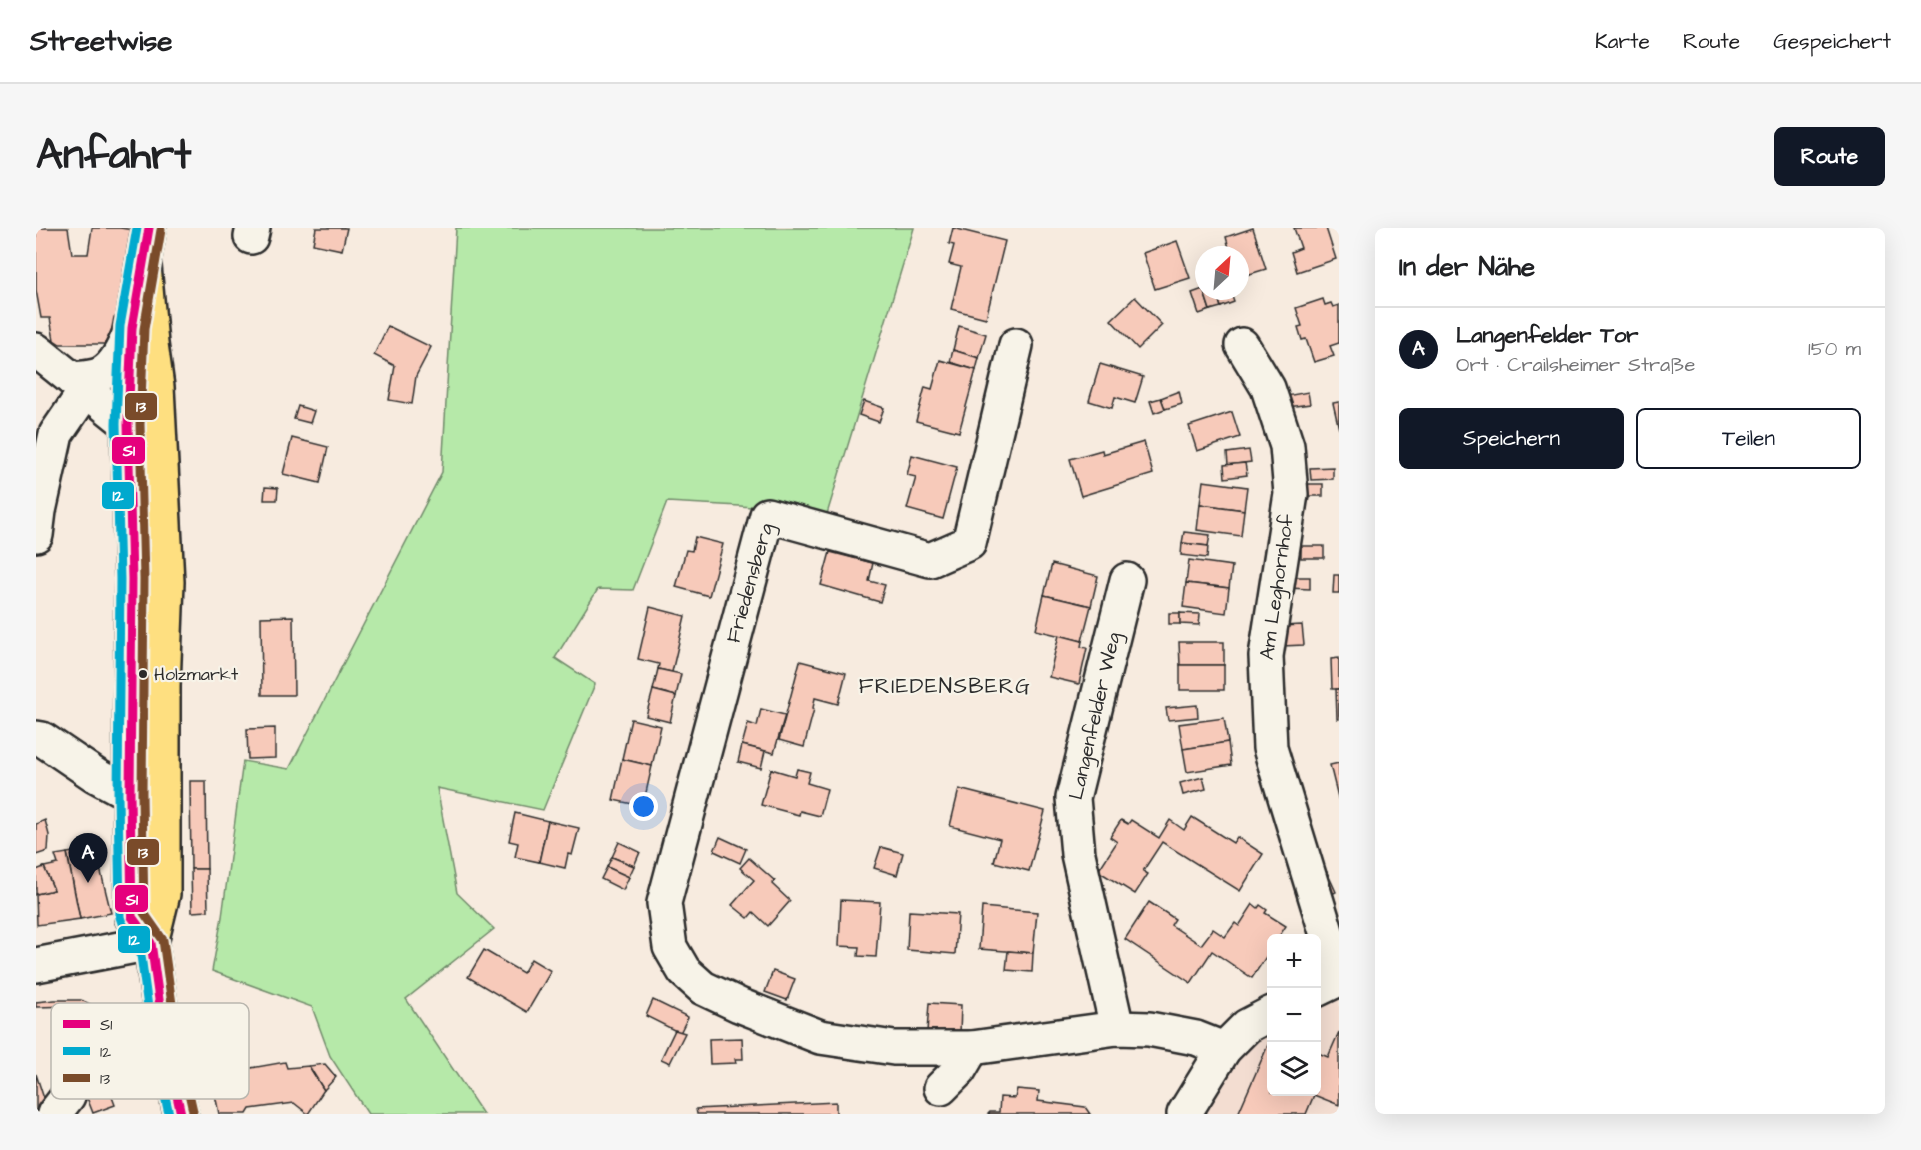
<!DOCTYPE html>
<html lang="de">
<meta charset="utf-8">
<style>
:root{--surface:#fff;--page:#f6f6f6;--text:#202124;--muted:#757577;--line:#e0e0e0;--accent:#111827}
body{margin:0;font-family:"Architects Daughter",sans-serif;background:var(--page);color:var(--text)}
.controls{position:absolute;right:18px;bottom:18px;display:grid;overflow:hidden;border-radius:9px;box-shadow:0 6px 24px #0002}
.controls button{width:54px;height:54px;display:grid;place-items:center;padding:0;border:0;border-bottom:2px solid var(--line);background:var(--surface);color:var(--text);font:30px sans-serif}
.compass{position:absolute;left:1159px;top:18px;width:54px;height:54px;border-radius:50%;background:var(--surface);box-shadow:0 6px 24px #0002;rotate:26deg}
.you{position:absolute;left:608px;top:579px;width:21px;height:21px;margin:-15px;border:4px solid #fff;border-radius:50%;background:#1a73e8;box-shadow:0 0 0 9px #1a73e833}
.badge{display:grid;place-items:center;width:39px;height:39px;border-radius:50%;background:var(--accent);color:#fff;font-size:20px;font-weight:700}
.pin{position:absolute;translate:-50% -50px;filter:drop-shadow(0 2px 3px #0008)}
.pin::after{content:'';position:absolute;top:32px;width:21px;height:18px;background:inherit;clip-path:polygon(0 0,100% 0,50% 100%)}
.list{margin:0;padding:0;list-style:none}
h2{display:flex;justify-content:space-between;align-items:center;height:78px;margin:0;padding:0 24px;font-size:26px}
h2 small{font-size:20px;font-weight:400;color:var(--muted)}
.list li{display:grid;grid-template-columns:39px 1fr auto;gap:18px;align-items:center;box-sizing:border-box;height:84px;padding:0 24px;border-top:2px solid var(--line)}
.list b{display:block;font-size:22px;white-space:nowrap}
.list p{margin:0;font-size:20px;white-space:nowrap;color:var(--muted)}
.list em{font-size:20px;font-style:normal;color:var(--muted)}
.actions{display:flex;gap:12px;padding:18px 24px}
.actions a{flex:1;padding:14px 0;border:2px solid var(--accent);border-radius:9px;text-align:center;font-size:21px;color:var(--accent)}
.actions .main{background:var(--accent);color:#fff}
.icon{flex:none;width:33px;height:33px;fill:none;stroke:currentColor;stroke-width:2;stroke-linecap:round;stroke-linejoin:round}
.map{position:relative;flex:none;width:1303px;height:886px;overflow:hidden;border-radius:9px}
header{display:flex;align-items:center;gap:36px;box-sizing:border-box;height:84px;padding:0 30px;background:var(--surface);border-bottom:2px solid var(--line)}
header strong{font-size:28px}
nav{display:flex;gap:33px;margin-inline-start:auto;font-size:21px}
.intro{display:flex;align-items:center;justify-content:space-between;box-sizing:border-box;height:144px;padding:0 36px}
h1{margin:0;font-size:42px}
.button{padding:15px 27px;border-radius:9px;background:var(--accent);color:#fff;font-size:21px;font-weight:700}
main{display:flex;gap:36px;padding:0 36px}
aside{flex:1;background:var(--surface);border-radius:9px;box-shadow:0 6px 24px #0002}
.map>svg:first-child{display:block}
</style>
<header>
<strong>Streetwise</strong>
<nav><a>Karte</a><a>Route</a><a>Gespeichert</a></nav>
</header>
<div class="intro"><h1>Anfahrt</h1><a class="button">Route</a></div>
<main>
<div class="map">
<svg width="1303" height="886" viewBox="0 0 1303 886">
<rect width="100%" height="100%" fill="#f7ebdf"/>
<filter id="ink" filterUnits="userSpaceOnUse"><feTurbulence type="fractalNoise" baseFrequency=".0167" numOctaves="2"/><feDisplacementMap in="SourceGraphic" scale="12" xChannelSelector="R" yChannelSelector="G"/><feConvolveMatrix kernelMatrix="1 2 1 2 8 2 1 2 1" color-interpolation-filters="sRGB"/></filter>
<g filter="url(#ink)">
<!-- built -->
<polygon fill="#f3ddd1" points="1303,764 1303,886 1163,886 1178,858 1224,804 1235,799 1236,864 1280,864 1281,775"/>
<!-- green -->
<polygon fill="#b6e9a9" stroke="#708a6a" stroke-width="1.5" points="420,0 878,0 791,286 704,278 631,274 597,362 562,361 519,430 559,456 507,582 401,560 421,665 458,701 370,771 447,886 332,886 294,828 276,779 176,743 186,689 207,533 253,541 406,244"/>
<!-- building -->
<g fill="#f7caba" stroke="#2b2b2b" stroke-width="1.5">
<polygon points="0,0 32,0 36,26 52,26 56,0 84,0 98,2 87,90 78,89 74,110 68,116 24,116 18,112 14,90 5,90 0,62"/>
<polygon points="280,0 311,0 306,22 277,16"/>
<polygon points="917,0 969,13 950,90 915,81 925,39 913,36 918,17 913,16"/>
<polygon points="1217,0 1230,41 1204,49 1204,27 1195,27 1190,9"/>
<polygon points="1258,0 1290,0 1300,31 1261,44 1255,24 1265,20"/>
<polygon points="1141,13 1154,50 1119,61 1107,25"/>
<polygon points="1167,61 1174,82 1163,86 1156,65"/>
<polygon points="1167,61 1168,63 1180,63 1185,79 1174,82"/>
<polygon points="1180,63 1194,63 1198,74 1185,79"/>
<polygon points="1099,69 1126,97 1102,121 1075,92"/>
<polygon points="1287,71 1289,77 1295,75 1297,79 1303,77 1303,115 1294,118 1298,128 1278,134 1270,111 1266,112 1262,99 1266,98 1260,80"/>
<polygon points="352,98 395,119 380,148 376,176 353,172 359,138 338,127"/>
<polygon points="923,98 950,106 943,130 917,122"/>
<polygon points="917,122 943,130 940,142 914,134"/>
<polygon points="904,132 940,142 923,204 880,193 889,159 896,161"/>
<polygon points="1064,136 1107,149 1099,175 1079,169 1076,180 1053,173"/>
<polygon points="1143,163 1146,176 1129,181 1125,170"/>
<polygon points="1272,164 1274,176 1252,179 1250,168"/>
<polygon points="1125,170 1129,181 1118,185 1114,173"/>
<polygon points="828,173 848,180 843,194 823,187"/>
<polygon points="1303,174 1303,201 1297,175"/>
<polygon points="262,178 278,183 274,195 258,191"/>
<polygon points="1196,184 1204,209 1161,223 1153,198"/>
<polygon points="256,210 292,219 284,255 247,246"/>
<polygon points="1108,214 1117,246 1045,268 1034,231 1066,222 1067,226"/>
<polygon points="1213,222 1215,234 1192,237 1191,225"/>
<polygon points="876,227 921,239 907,291 871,281 880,249 871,247"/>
<polygon points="1209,235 1211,247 1189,250 1188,237"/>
<polygon points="1297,239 1297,251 1275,252 1274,240"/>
<polygon points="1167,253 1211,259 1208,282 1164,276"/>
<polygon points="1265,256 1287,256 1287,268 1266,268"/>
<polygon points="229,259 242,260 241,272 228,272"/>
<polygon points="1164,276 1208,282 1205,308 1161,302"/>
<polygon points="1148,304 1174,307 1172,318 1146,315"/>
<polygon points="659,309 687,316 673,368 640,359 650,322 656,323"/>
<polygon points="1146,315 1172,318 1171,330 1145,327"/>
<rect x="1265" y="318" width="23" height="12"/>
<polygon points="794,324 837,335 833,353 849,357 844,374 785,357"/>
<polygon points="1153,332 1196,338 1193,360 1150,355"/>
<polygon points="1016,336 1062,348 1055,378 1008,367"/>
<polygon points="1298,347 1303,347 1303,365 1297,365"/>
<polygon points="1251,349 1274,349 1274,361 1251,360"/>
<polygon points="1150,355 1193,360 1190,385 1147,379"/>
<polygon points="1008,367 1055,378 1046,413 1000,402"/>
<polygon points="614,379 649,388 636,444 622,441 623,436 602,431"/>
<rect x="1133" y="385" width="11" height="11"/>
<polygon points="1144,385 1164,386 1163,397 1144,396"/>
<polygon points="257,388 258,467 226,467 225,389"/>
<polygon points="1266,397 1268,417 1246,418 1245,398"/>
<polygon points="1023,407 1046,413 1045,419 1051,420 1043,456 1013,449"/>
<polygon points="1143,414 1188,414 1188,437 1144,437"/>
<polygon points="1303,430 1303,461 1296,461 1295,431"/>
<polygon points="764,433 810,445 802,476 779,470 777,480 778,481 768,519 743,512"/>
<rect x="1144" y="437" width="44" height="25"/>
<polygon points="622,441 645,446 640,468 617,462"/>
<polygon points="1300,461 1303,461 1303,491 1301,491"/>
<polygon points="617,462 640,468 634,494 610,488"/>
<polygon points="1161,477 1162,489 1132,492 1130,480"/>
<polygon points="725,481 749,487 738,525 706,517 712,495 721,498"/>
<polygon points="1188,490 1192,514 1147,521 1143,496"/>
<polygon points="595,491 625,498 616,538 586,531"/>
<polygon points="239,500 239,530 212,531 211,501"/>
<polygon points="1192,514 1195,537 1151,544 1147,521"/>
<polygon points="706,517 729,523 725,540 702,534"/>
<polygon points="586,531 616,538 607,578 577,572"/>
<polygon points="1303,535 1303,573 1294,537"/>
<polygon points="735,541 759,548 761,541 774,544 771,555 791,561 784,588 764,583 763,587 725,577"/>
<polygon points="1167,549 1170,561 1147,567 1144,555"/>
<polygon points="154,553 170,553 171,641 155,641"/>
<polygon points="923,561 1009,583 993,643 958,634 964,611 914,598"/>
<polygon points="479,585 512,593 503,634 479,629 482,615 473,613"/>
<polygon points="1156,589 1197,615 1201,609 1227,626 1204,663 1126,614 1107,643 1112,646 1099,666 1062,643 1081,614 1074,609 1085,592 1092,596 1095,592 1123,610 1134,592 1148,602"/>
<polygon points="9,592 13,607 12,623 0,627 0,596"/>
<polygon points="512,593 543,600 536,627 532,626 529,640 503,634"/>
<polygon points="684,609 710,621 704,635 678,623"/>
<polygon points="583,614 604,624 598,638 576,629"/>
<polygon points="845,619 867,625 861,647 838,640"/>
<polygon points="59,620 75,685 44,691 31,625"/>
<polygon points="31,625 44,691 1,697 0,666 18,662 8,639 22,636 19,627"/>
<polygon points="576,629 598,638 593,649 571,639"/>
<polygon points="713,630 739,653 736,656 754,673 732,698 717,684 712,690 696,677 718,652 704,640"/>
<polygon points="8,639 18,662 0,666 0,642"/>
<polygon points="571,639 593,649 587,662 565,651"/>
<polygon points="155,641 171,641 172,683 156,684"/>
<polygon points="1291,644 1300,664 1288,670 1279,649"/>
<polygon points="805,672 844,674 840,729 822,728 823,719 803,718"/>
<polygon points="1113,674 1139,691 1135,697 1165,717 1177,701 1189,709 1199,695 1203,698 1217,676 1222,680 1224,677 1231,682 1229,685 1250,698 1242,710 1236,710 1236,720 1216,750 1176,723 1155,755 1089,711"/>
<polygon points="946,679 1001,684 997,725 943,721"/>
<polygon points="873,683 922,686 919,726 871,722"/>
<polygon points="448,722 487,745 495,731 515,743 491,784 432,749"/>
<polygon points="972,723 997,725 996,744 970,742"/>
<polygon points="737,743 759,751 751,772 729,764"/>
<polygon points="19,772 45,772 67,782 81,821 77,822 63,787 51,780 40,778 0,779 0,774"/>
<polygon points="617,772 652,789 644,805 610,788"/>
<polygon points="893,775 925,777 924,806 891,804"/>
<polygon points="639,802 649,805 634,835 625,831"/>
<polygon points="1303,804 1303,877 1278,867 1270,886 1202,886 1232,817 1236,819 1236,864 1280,864 1280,824 1292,829"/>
<polygon points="706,810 707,831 699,831 700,835 674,836 673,811"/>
<polygon points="249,834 251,840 273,838 288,862 272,886 258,875 214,881 211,886 183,886 175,847"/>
<polygon points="289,836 300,849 288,862 273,838"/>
<polygon points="0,846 13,886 0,886"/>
<polygon points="70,853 79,877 57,885 48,862"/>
<polygon points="981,861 1003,863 1002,873 1049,879 1054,886 952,886 954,884 963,884 964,869 979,870"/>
<polygon points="800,874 800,886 661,886 660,881"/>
</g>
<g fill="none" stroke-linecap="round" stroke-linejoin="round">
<!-- minor casing -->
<g stroke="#2b2b2b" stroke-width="38">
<g id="minor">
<polyline points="215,9 217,0"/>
<polyline points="980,117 933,315 894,332 731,287 628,675 634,719 648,743 667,760 703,777 784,809 858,820 936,820 1081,800 1113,801 1160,810 1188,821"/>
<polyline points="1206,117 1232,160 1251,218 1255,266 1230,428 1234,520 1303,746"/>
<polyline points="0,122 92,196"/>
<path d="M36,151c9,-1 20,-1 29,-5 16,-8 24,-30 31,-46"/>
<polyline points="0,307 3,283 20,206 50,162"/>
<polyline points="0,510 6,511 59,547 94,566"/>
<polyline points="0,737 115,715"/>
<polyline points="1280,762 1303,751"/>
<polyline points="1081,800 1042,626 1037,570 1091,352"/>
<polyline points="905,860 923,842 936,820"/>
<polyline points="18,886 32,868 41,842"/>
<polyline points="1148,886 1188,821 1211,798 1236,785"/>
</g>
</g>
<!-- major casing -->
<g stroke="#2b2b2b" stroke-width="38">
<g id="major">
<polyline points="113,0 96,100 92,196 96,351 94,566 96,689 115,715"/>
<polyline points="108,38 115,116 121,159 131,354 127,458 127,666 115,715 129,814 145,886"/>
</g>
</g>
<!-- minor -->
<use href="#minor" stroke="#f7f3e8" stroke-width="33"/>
<!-- major -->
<use href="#major" stroke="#fedf80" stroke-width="33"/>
<!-- bus-1 casing -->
<g stroke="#f7f3e8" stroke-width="14">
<polyline id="bus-1" points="113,0 96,100 92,196 96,351 94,566 96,689 115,715 129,814 145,886"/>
</g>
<!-- bus-2 casing -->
<g stroke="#f7f3e8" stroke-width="14">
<polyline id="bus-2" points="101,0 84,98 80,196 84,351 82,566 84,689 86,695 104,720 117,816 133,886"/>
</g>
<!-- bus-3 casing -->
<g stroke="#f7f3e8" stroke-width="14">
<polyline id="bus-3" points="125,2 108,101 104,196 108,351 106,566 108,685 127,712 141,812 157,883"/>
</g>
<!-- bus-1 -->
<use href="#bus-1" stroke="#e5007d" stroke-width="9"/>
<!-- bus-2 -->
<use href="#bus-2" stroke="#00a9ce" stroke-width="9"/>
<!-- bus-3 -->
<use href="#bus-3" stroke="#7a4b2a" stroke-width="9"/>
</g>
</g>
<!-- markers -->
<circle fill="#2b2b2b" stroke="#f7f3e8" stroke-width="2" cx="107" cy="446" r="5"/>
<g text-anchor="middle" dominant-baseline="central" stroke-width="4.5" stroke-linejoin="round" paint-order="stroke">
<!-- bus labels -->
<g font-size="18" fill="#2b2b2b" stroke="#f7f3e8" text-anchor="start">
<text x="118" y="446">Holzmarkt</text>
</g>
<!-- street labels -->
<g font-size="20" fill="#2b2b2b" stroke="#f7f3e8">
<text transform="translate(714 355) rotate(-74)">Friedensberg</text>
<text transform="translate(1241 359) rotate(-82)">Am Leghornhof</text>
<text transform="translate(1059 488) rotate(-77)">Langenfelder Weg</text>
</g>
<!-- neighbourhood labels -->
<g font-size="21" letter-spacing="1.5" fill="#2b2b2b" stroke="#f7f3e8">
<text x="909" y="458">FRIEDENSBERG</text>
</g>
</g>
<!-- legend -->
<rect x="15" y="775" width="198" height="96" rx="9" fill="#f7f3e8" stroke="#bab7af" stroke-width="1.5"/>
<rect x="27" y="792" width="27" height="8" fill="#e5007d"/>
<rect x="27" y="819" width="27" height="8" fill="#00a9ce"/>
<rect x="27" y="846" width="27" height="8" fill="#7a4b2a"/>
<g font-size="16" fill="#2b2b2b">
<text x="64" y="802">S1</text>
<text x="64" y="829">12</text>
<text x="64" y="856">13</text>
</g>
<g stroke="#f7f3e8" stroke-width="2">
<rect x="88" y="164" width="34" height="29" rx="6" fill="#7a4b2a"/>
<rect x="75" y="208" width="35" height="29" rx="6" fill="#e5007d"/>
<rect x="65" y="253" width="34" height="29" rx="6" fill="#00a9ce"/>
<rect x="90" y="610" width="34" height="28" rx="6" fill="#7a4b2a"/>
<rect x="78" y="656" width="35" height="29" rx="6" fill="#e5007d"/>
<rect x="81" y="697" width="34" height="29" rx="6" fill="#00a9ce"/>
</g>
<g font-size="16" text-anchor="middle" font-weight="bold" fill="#fff">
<text x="105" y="184">13</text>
<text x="93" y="228">S1</text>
<text x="82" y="273">12</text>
<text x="107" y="630">13</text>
<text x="96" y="677">S1</text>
<text x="98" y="717">12</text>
</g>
</svg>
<div class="controls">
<button>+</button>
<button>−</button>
<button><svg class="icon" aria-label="layers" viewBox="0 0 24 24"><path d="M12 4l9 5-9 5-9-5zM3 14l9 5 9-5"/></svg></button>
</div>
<svg class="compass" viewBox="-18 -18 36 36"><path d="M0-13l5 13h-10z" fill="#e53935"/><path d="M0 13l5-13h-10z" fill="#757577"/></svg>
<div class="you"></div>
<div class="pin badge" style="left:52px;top:655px">A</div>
</div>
<aside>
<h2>In der Nähe<small></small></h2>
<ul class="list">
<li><span class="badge">A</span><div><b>Langenfelder Tor</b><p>Ort · Crailsheimer Straße</p></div><em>150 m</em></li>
</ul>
<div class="actions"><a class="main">Speichern</a><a>Teilen</a></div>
</aside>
</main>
